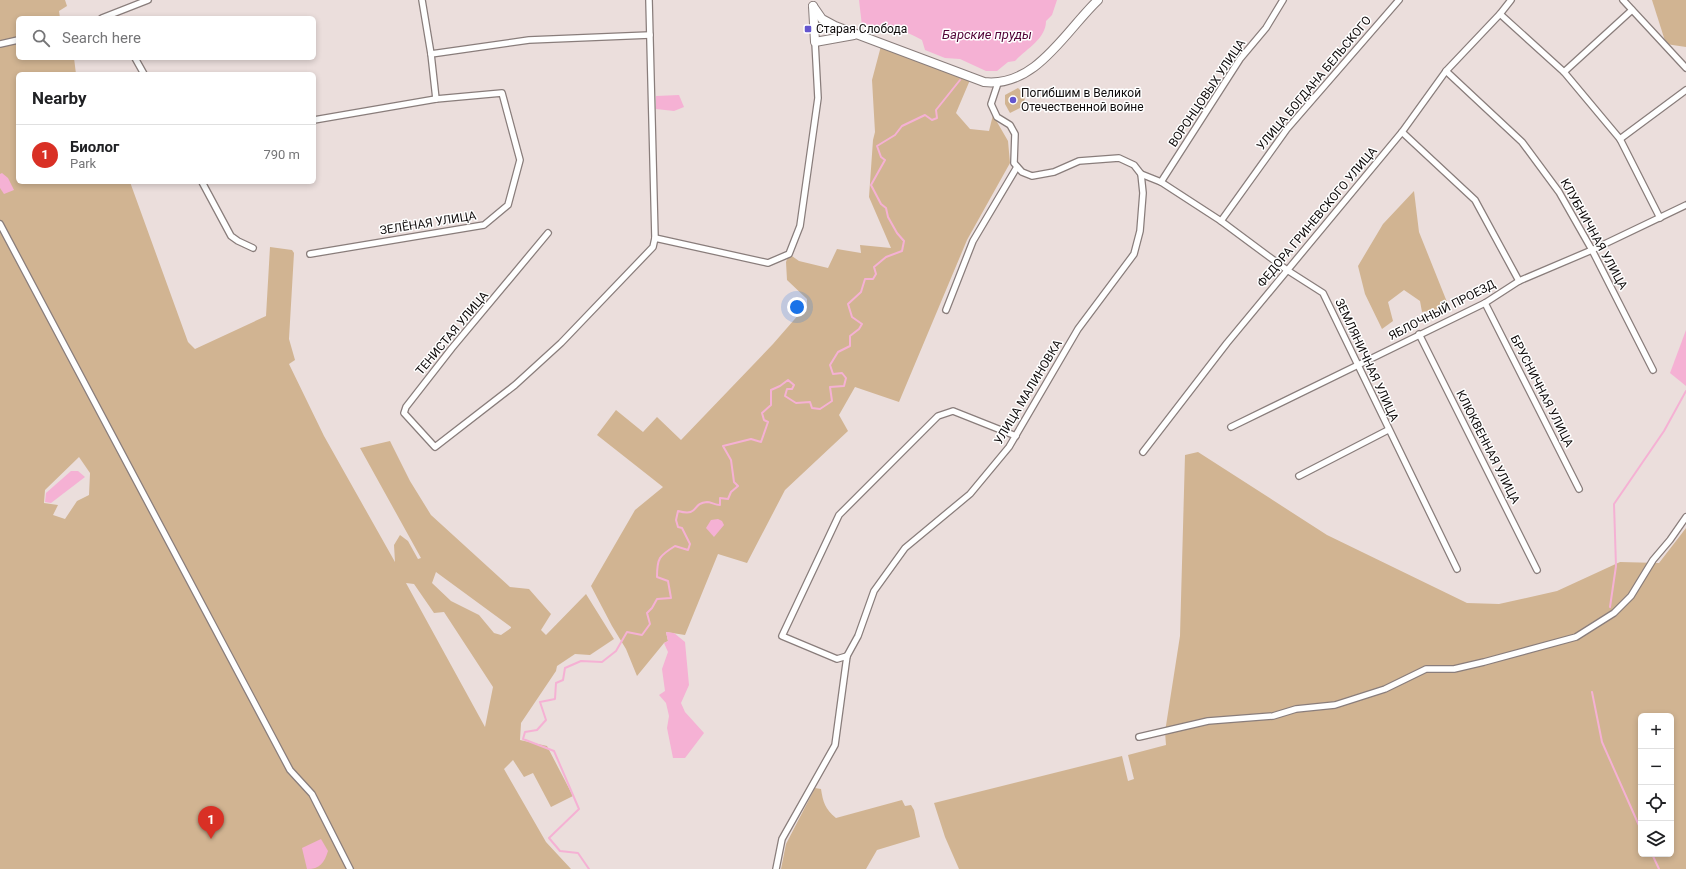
<!DOCTYPE html>
<meta charset="utf-8">
<style>
:root{--surface:#fff;--page:#f6f6f6;--text:#202124;--muted:#757577;--line:#e0e0e0;--accent:#d93025}
body{margin:0;font-family:Roboto,sans-serif;background:var(--page);color:var(--text)}
.controls{position:absolute;right:12px;bottom:12px;display:grid;overflow:hidden;border-radius:6px;box-shadow:0 2px 6px #0003}
.controls button{width:36px;height:36px;display:grid;place-items:center;padding:0;border:0;border-bottom:1px solid var(--line);background:var(--surface);color:var(--text);font:20px sans-serif}
.you{position:absolute;left:797px;top:307px;width:14px;height:14px;margin:-10px;border:3px solid #fff;border-radius:50%;background:#1a73e8;box-shadow:0 0 0 6px #1a73e833}
.badge{display:grid;place-items:center;width:26px;height:26px;border-radius:50%;background:var(--accent);color:#fff;font-size:13px;font-weight:700}
.pin{position:absolute;translate:-50% -33px;filter:drop-shadow(0 1px 2px #0008)}
.pin::after{content:'';position:absolute;top:21px;width:14px;height:12px;background:inherit;clip-path:polygon(0 0,100% 0,50% 100%)}
.list{margin:0;padding:0;list-style:none}
h2{display:flex;justify-content:space-between;align-items:center;height:52px;margin:0;padding:0 16px;font-size:17px}
h2 small{font-size:13px;font-weight:400;color:var(--muted)}
.list li{display:grid;grid-template-columns:26px 1fr auto;gap:12px;align-items:center;box-sizing:border-box;height:60px;padding:0 16px;border-top:1px solid var(--line)}
.list b{display:block;font-size:15px;white-space:nowrap}
.list p{margin:0;font-size:13px;white-space:nowrap;color:var(--muted)}
.list em{font-size:13px;font-style:normal;color:var(--muted)}
.icon{flex:none;width:22px;height:22px;fill:none;stroke:currentColor;stroke-width:2;stroke-linecap:round;stroke-linejoin:round}
.map{position:relative;flex:none;width:1686px;height:869px;overflow:hidden}
.search{position:absolute;background:var(--surface);box-shadow:0 2px 6px #0003;left:16px;top:16px;width:300px;height:44px;display:flex;align-items:center;gap:10px;box-sizing:border-box;padding:0 14px;border-radius:6px;color:var(--muted);font-size:15px}
.panel{position:absolute;background:var(--surface);box-shadow:0 2px 6px #0003;left:16px;top:72px;width:300px;height:112px;border-radius:6px}
.map>svg:first-child{display:block}
</style>
<div class="map">
<svg width="1686" height="869" viewBox="0 0 1686 869">
<rect width="100%" height="100%" fill="#ebdedc"/>
<!-- green -->
<g fill="#d1b492" fill-rule="evenodd">
<path d="M0,0h65l2,6 -8,5 1,7h-42v40h56l2,16h-58v108h112l58,160 7,7 71,-33 4,-69 22,3 2,3 -5,86 6,21 -6,4 35,72 71,126 -1,-17 6,-10 8,6 10,18 3,-1 -61,-110 30,-7 20,40 21,34 79,72 19,2 22,25 -10,16 5,5 40,-41 28,45 -24,16 -15,-1 -18,12 -1,5 -35,52 -1,17 27,6 26,50 -22,11 -18,-34 -9,4 -11,-17 -9,9 42,73 25,27h-571zM79,457l11,16 -1,22 -12,6 -12,18 -12,-4 5,-10 -14,-2 1,-13zM436,572l75,55v1l-10,7 -7,-2 -15,-18 -28,-14 -19,-18zM406,583l8,1 20,29 10,-1 49,75 -8,40z"/>
<polygon points="1652,0 1686,0 1686,47 1666,44"/>
<polygon points="881,46 970,80 956,113 970,129 989,131 993,115 1008,141 1010,163 967,240 899,402 855,387 839,415 848,431 785,490 747,563 718,554 685,635 666,632 668,641 664,643 637,676 626,649 612,626 591,586 635,510 663,487 597,435 616,410 643,432 657,417 681,440 773,344 807,305 807,299 787,280 786,262 789,254 799,261 828,268 837,249 861,253 860,245 891,248 869,197 873,140 875,132 872,80"/>
<polygon points="1018,88 1025,95 1024,106 1010,113 1005,104 1005,95"/>
<polygon points="1414,191 1419,232 1449,307 1422,312 1420,301 1404,290 1388,302 1393,321 1382,329 1365,294 1358,266 1383,224"/>
<path d="M1198,452l129,83 140,68 32,1 58,-13 63,-29 39,1 27,-35v341h-727l-14,-32 -11,-34 188,-47 6,25 6,-2 -6,-24 38,-10 -1,-13 15,-96 5,-181zM1641,716h30v138h-30z"/>
<path d="M815,788l6,1c2,13 4,20 15,29l66,-18 3,6 6,-1 3,5 6,27 -43,13 -11,19h-85l5,-25z"/>
</g>
<!-- water -->
<g fill="#f5b1d4">
<path d="M859,0h198l-5,15 -6,6c0,18 -20,28 -31,40l-7,1 -11,9h-11l-26,-12 -15,-1 -20,-8 -3,-10c-23,-13 -34,-13 -60,-14z"/>
<polygon points="679,95 684,107 674,111 656,109 656,96"/>
<polygon points="2,173 8,178 14,190 4,194 0,188 0,174"/>
<polygon points="1686,330 1686,386 1670,373"/>
<polygon points="71,471 78,471 85,477 51,503 45,502 46,493"/>
<polygon points="718,519 722,521 724,525 714,537 706,528 711,520"/>
<polygon points="666,632 674,633 685,642 689,685 681,703 685,712 704,733 685,758 673,758 667,728 669,716 666,703 659,695 665,691 662,669 668,652 664,643 668,641"/>
<path d="M321,839l7,12c-4,12 -8,18 -21,18l-5,-21z"/>
</g>
<g fill="none" stroke-linecap="round" stroke-linejoin="round">
<!-- stream -->
<g stroke="#f5b1d4" stroke-width="2">
<polyline points="1610,607 1616,566 1614,504 1664,431 1686,391"/>
<polyline points="1592,692 1602,742 1641,830"/>
<polyline points="1652,854 1659,869"/>
<path d="M589,869l-11,-16 -18,-2 -11,-13 30,-29 -25,-58 -31,-12 2,-7 12,-2 9,-10 -6,-18 15,-3 1,-16 7,-3 2,-12 16,-7 21,1 14,-11 11,-19 15,3 8,-11 -3,-11 5,-5 5,-9 14,-1 -3,-17 -11,-4c0,-19 2,-21 18,-31l13,4 2,-6 -8,-16 -4,-1 -2,-7 2,-9c22,6 13,-8 29,-9 4,0 8,3 13,3v-7l8,1 3,-7 7,-6 -4,-4 -3,-22 -8,-14 28,-7 10,3 7,-20 -4,-2 -2,-7 9,-8v-15l9,-4 8,-6 6,5 -2,4h-5l-2,7 11,7 14,-1 2,6 8,1 12,-8 -2,-14 14,-1 2,-8 -4,-5 -9,1 -3,-9 8,-13 12,-6v-10l9,-7 3,-5 -10,-7 -4,-13 13,-12 4,-13h8l3,-5 -2,-7 12,-10 16,-6 2,-10 -7,-8 -9,-16 -2,-9 -5,-4 -10,-19 14,-25 -4,-3 -4,-11 18,-11 7,-9 23,-11 7,5 5,-2 -1,-8 24,-30"/>
</g>
<!-- street casing -->
<g stroke="#897d7b" stroke-width="8">
<g id="street">
<polyline points="422,0 431,54 529,40 650,35"/>
<polyline points="649,0 655,238"/>
<polyline points="1623,0 1686,68"/>
<polyline points="1500,14 1564,72 1620,139 1660,218"/>
<polyline points="102,18 148,0"/>
<polyline points="0,44 18,40"/>
<polyline points="135,58 144,74"/>
<polyline points="1446,71 1522,142 1559,192 1592,250 1653,370"/>
<polyline points="1564,72 1632,10"/>
<polyline points="314,120 436,99"/>
<polyline points="1402,132 1475,200 1519,281"/>
<polyline points="1620,139 1686,90"/>
<polyline points="1141,174 1161,182 1240,59 1266,28 1283,0"/>
<polyline points="202,182 231,236 238,241 253,248"/>
<polyline points="1161,182 1221,221 1287,270 1323,293 1457,569"/>
<polyline points="1221,221 1287,129 1399,0"/>
<polyline points="0,224 290,770 312,794 350,869"/>
<polyline points="548,233 452,348 406,407 404,413 435,447 515,385 561,343 653,247 655,238 768,263 789,254 800,226 818,98 815,42"/>
<polyline points="310,254 484,225 508,205 520,160 502,93 436,99 431,54"/>
<polyline points="1485,303 1579,489"/>
<polyline points="946,310 973,241 1017,167"/>
<polyline points="1419,334 1537,570"/>
<polyline points="1231,427 1485,303 1519,281 1592,250 1686,205"/>
<polyline points="1143,452 1227,343 1402,132 1446,71 1500,14 1511,0"/>
<polyline points="1299,476 1388,430"/>
<polyline points="847,656 837,659 782,636 839,515 938,416 953,411 1016,436"/>
<polyline points="1139,737 1208,721 1273,716 1296,709 1335,705 1385,689 1426,669 1454,669 1484,662 1576,637 1614,613 1631,596 1653,560 1670,540 1686,517"/>
<polyline points="776,869 782,839 835,745 847,656 858,636 874,591 905,548 970,494 1009,447 1078,329 1134,254 1140,231 1143,193 1141,174 1134,165 1119,158 1079,161 1054,172 1032,176 1022,172 1014,163 1015,134 1010,125 997,117 991,104 998,83"/>
</g>
</g>
<!-- secondary casing -->
<g stroke="#897d7b" stroke-width="10">
<g id="secondary">
<path d="M813,6l9,13 13,7 149,56c52,6 82,-52 114,-82"/>
<polyline points="813,6 815,42 854,35"/>
</g>
</g>
<!-- street -->
<use href="#street" stroke="#fff" stroke-width="5.5"/>
<!-- secondary -->
<use href="#secondary" stroke="#fff" stroke-width="8"/>
</g>
<!-- markers -->
<g fill="#6455ce" stroke="#fff" stroke-width="1.5">
<rect x="804" y="25" width="8" height="8" rx="2"/>
<circle cx="1013" cy="100" r="4"/>
</g>
<g text-anchor="middle" dominant-baseline="central" stroke-width="3" stroke-linejoin="round" paint-order="stroke">
<!-- poi labels -->
<g font-size="12" fill="#0f0b0b" stroke="#fff" text-anchor="start">
<text x="816" y="29">Старая Слобода</text>
<text x="1021" y="93">Погибшим в Великой<tspan x="1021" dy="14">Отечественной войне</tspan></text>
</g>
<!-- street labels -->
<g font-size="12" fill="#0f0b0b" stroke="#fff">
<text transform="translate(1314 83) rotate(-50)">УЛИЦА БОГДАНА БЕЛЬСКОГО</text>
<text transform="translate(1207 93) rotate(-56)">ВОРОНЦОВЫХ УЛИЦА</text>
<text transform="translate(1317 217) rotate(-50)">ФЕДОРА ГРИНЕВСКОГО УЛИЦА</text>
<text transform="translate(428 223) rotate(-9)">ЗЕЛЁНАЯ УЛИЦА</text>
<text transform="translate(1594 234) rotate(61)">КЛУБНИЧНАЯ УЛИЦА</text>
<text transform="translate(1442 310) rotate(-27)">ЯБЛОЧНЫЙ ПРОЕЗД</text>
<text transform="translate(452 333) rotate(-50)">ТЕНИСТАЯ УЛИЦА</text>
<text transform="translate(1367 360) rotate(65)">ЗЕМЛЯНИЧНАЯ УЛИЦА</text>
<text transform="translate(1542 391) rotate(63)">БРУСНИЧНАЯ УЛИЦА</text>
<text transform="translate(1028 392) rotate(-59)">УЛИЦА МАЛИНОВКА</text>
<text transform="translate(1488 447) rotate(63)">КЛЮКВЕННАЯ УЛИЦА</text>
</g>
<!-- water labels -->
<g font-size="13" font-style="italic" fill="#530438" stroke="#fff">
<text x="987" y="34">Барские пруды</text>
</g>
</g>
</svg>
<div class="controls">
<button>+</button>
<button>−</button>
<button><svg class="icon" aria-label="locate" viewBox="0 0 24 24"><circle cx="12" cy="12" r="6"/><path d="M12 2v4M12 18v4M2 12h4M18 12h4"/></svg></button>
<button><svg class="icon" aria-label="layers" viewBox="0 0 24 24"><path d="M12 4l9 5-9 5-9-5zM3 14l9 5 9-5"/></svg></button>
</div>
<div class="you"></div>
<div class="pin badge" style="left:211px;top:839px">1</div>
<div class="search"><svg class="icon" aria-label="search" viewBox="0 0 24 24"><circle cx="10" cy="10" r="6"/><path d="M15 15l6 6"/></svg>Search here</div>
<section class="panel">
<h2>Nearby<small></small></h2>
<ul class="list">
<li><span class="badge">1</span><div><b>Биолог</b><p>Park</p></div><em>790 m</em></li>
</ul>
</section>
</div>
